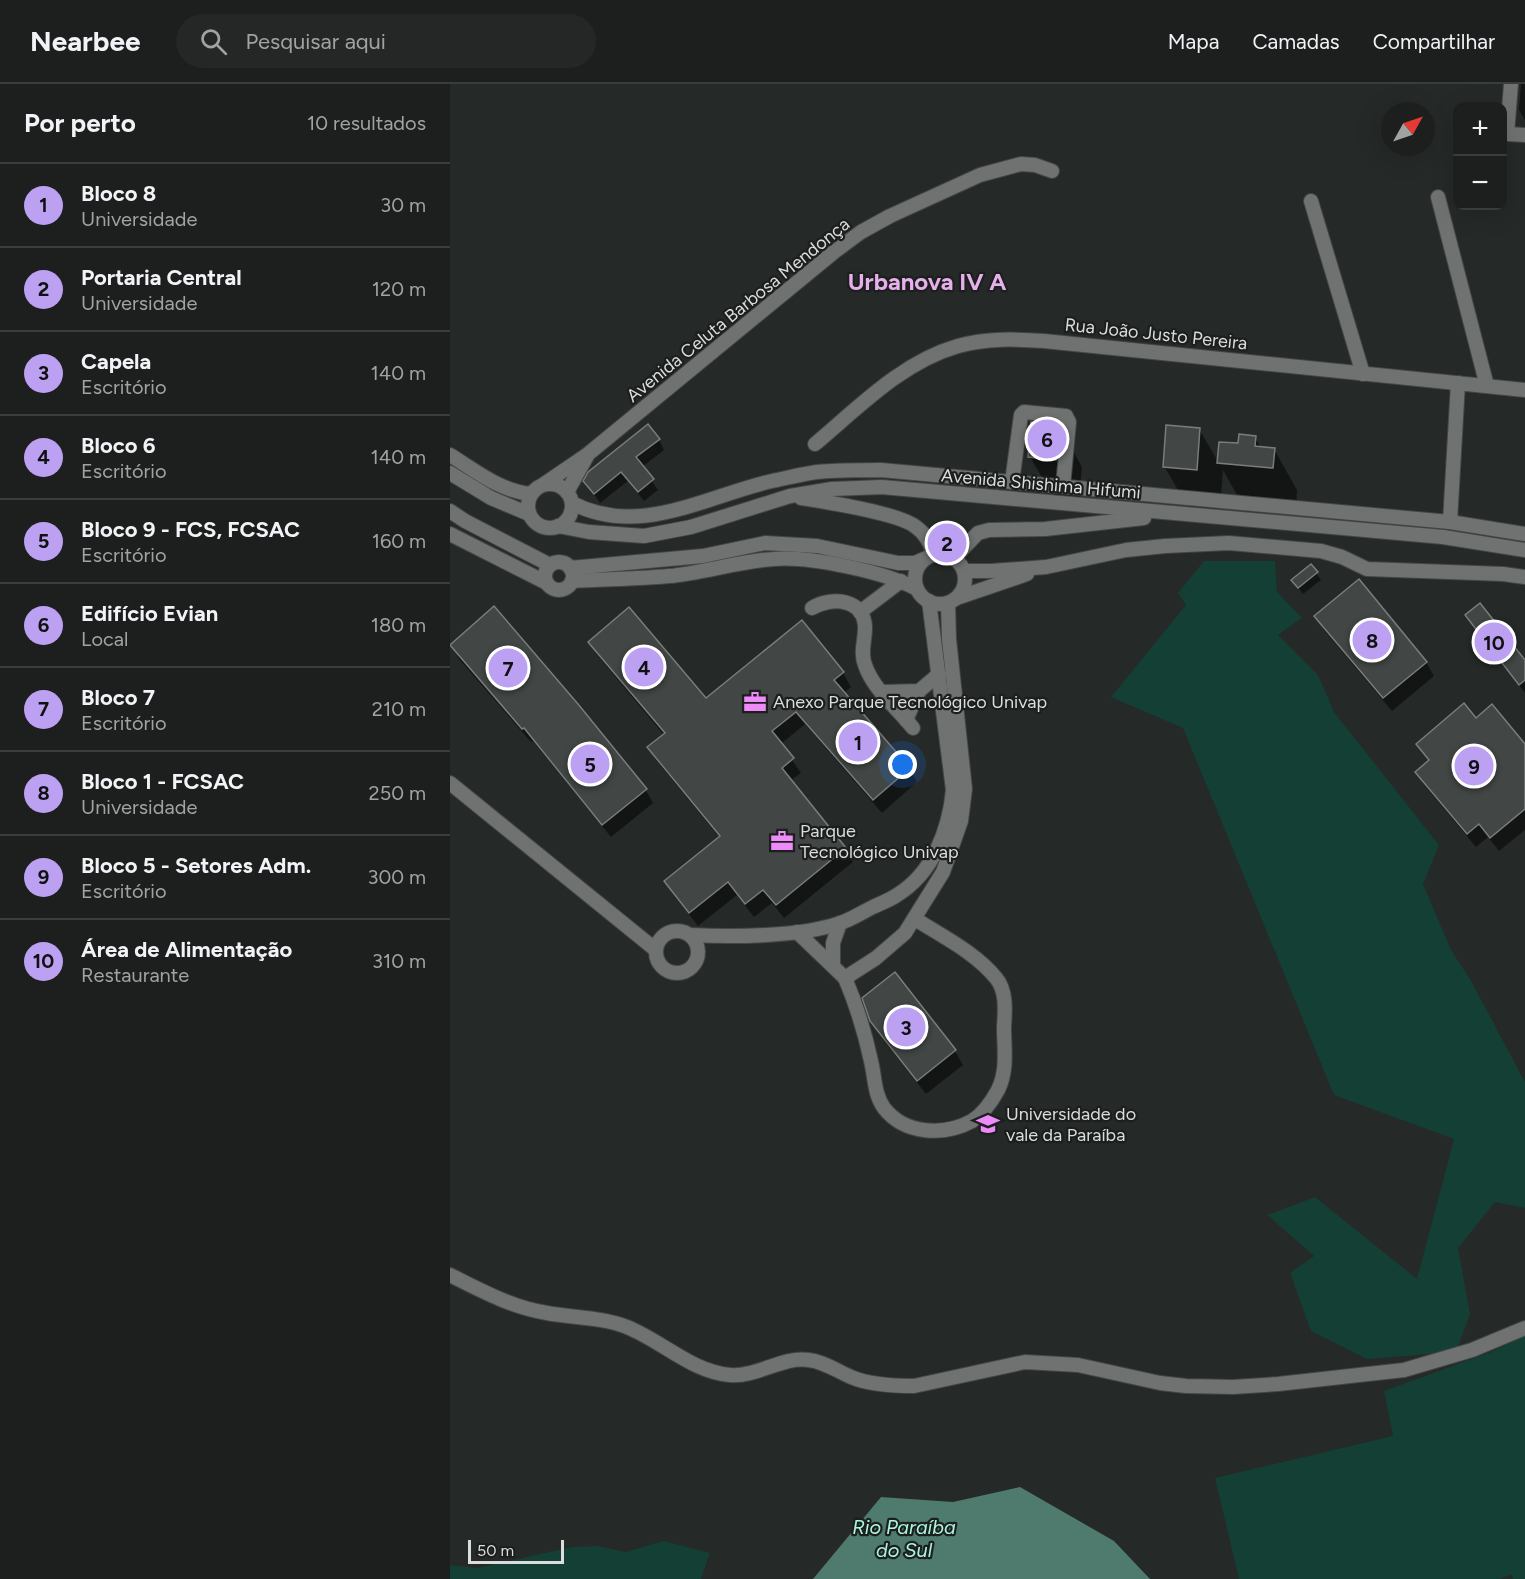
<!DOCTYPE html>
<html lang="pt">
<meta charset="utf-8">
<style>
:root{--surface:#1c1f1e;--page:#252727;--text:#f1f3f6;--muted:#a0a2a4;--line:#3a3d3c;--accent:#bca0f2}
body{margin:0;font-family:Figtree,sans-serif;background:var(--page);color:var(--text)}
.controls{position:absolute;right:18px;top:18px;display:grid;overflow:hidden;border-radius:12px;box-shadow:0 6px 24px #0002}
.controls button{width:54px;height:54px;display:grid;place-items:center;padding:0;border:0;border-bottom:2px solid var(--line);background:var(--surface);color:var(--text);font:30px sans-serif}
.compass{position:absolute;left:931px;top:18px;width:54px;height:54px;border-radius:50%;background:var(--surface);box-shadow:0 6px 24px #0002;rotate:50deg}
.scale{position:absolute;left:18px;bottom:15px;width:96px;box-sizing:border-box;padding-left:6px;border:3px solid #dadddc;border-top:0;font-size:16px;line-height:21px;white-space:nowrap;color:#dadddc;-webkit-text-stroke:4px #1c1f1e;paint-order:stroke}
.you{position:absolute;left:453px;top:681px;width:21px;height:21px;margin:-15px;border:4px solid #fff;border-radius:50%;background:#1a73e8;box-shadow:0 0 0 9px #1a73e833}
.badge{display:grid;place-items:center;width:39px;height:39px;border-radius:50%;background:var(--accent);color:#111;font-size:20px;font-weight:700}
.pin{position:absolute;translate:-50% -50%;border:3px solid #fff;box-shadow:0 2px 6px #0006}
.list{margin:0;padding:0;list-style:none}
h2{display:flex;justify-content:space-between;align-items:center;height:78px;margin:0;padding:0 24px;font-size:26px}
h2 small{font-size:20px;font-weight:400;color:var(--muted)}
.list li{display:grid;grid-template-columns:39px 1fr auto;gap:18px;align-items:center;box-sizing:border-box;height:84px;padding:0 24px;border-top:2px solid var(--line)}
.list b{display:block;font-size:22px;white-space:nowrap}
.list p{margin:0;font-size:20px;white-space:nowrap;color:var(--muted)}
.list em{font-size:20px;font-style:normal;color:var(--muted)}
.icon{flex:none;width:33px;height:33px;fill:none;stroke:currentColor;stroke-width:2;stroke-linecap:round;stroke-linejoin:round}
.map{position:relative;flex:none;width:1075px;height:1495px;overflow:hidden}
header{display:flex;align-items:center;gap:36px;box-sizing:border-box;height:84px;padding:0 30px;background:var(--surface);border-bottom:2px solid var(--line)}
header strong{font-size:28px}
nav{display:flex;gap:33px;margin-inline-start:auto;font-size:21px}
.search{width:420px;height:54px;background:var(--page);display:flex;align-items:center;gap:15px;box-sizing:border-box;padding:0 21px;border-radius:33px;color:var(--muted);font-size:22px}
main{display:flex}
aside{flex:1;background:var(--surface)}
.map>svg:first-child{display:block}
</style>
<header>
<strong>Nearbee</strong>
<div class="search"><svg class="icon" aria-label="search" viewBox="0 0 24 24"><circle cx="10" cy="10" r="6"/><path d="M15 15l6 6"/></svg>Pesquisar aqui</div>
<nav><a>Mapa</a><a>Camadas</a><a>Compartilhar</a></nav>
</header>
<main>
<aside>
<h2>Por perto<small>10 resultados</small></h2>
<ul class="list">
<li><span class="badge">1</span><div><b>Bloco 8</b><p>Universidade</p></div><em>30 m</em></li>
<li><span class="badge">2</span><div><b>Portaria Central</b><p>Universidade</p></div><em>120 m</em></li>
<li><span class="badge">3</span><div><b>Capela</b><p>Escritório</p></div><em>140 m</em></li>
<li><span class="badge">4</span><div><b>Bloco 6</b><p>Escritório</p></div><em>140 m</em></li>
<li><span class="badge">5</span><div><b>Bloco 9 - FCS, FCSAC</b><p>Escritório</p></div><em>160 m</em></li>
<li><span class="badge">6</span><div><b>Edifício Evian</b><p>Local</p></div><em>180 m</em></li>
<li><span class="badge">7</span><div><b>Bloco 7</b><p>Escritório</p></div><em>210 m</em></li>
<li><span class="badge">8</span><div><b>Bloco 1 - FCSAC</b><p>Universidade</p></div><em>250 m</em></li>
<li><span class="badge">9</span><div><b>Bloco 5 - Setores Adm.</b><p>Escritório</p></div><em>300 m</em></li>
<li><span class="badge">10</span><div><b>Área de Alimentação</b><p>Restaurante</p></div><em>310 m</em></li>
</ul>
</aside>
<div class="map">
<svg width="1075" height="1495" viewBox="0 0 1075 1495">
<rect width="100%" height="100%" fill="#252928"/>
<!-- green -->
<g fill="#143f34">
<polygon points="754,477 825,477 827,508 852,534 828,551 868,591 884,628 989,761 973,800 1001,866 1020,895 1075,998 1075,1124 1045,1118 1008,1164 1020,1230 1006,1268 917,1275 861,1247 840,1189 864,1172 817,1131 865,1113 967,1195 1004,1055 884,1011 733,644 661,613 736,521 728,509"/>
<polygon points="1075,1252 1075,1495 1063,1495 1062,1490 1050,1495 789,1495 765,1394 943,1352 934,1307 1041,1268"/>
<polygon points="214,1457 260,1469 251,1495 0,1495 0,1481 27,1484 122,1463 148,1462 175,1468"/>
</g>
<!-- water -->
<polygon fill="#4f7a6e" points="570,1403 664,1457 700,1495 363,1495 431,1413 503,1418"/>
<!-- shadow -->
<g fill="#0007">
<polygon points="1071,0 1075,0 1075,36 1069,26"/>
<polygon points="609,342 632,383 629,416 604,414 580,373"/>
<polygon points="749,345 769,379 789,361 805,353 811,364 824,365 847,406 846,425 792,420 773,386 770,426 738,423 714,382"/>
<polygon points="209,356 214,366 192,383 208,406 194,417 178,397 150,419 135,397"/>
<polygon points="861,482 871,496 853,510 843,496"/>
<polygon points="866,532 976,578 984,592 942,627 874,546"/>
<polygon points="1017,532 1075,579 1075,609 1023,542"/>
<polygon points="352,538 393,589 401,603 393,609 459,685 467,698 432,729 355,640 331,660 351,689 340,697 395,764 403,778 334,834 322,819 304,833 287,811 248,842 224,811 216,797 270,754 207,677 199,664 214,651 148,572 140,559 256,616"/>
<polygon points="2,561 195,705 203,719 161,753 83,657 81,658 9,575"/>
<polygon points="1026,636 1075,662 1075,746 1049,767 1038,753 1026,763 975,702 967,688 979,678 968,660"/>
<polygon points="445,890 505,967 513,981 476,1010 430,951 421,937"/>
</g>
<!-- building -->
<g fill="#424645" stroke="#797d7c" stroke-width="1.5">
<polygon points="581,338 610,340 606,376 578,373"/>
<polygon points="198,340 210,355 186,373 204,395 188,408 171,388 144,410 133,397 138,388"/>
<polygon points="716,341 750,344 747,386 713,383"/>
<polygon points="789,350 806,352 805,362 825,364 823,384 767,379 769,358 788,359"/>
<polygon points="861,480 868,488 848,504 841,496"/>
<polygon points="909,495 977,578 933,614 864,532"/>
<polygon points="1030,519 1075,576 1075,596 1069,601 1015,531"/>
<polygon points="44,522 128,620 197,705 152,741 74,644 72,645 0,561"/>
<polygon points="179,523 256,614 352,536 394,588 384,596 460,684 423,716 346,628 322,647 344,674 332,684 396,764 326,821 313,806 295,820 278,798 239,829 214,797 270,752 197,663 215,649 138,558"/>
<polygon points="1014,619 1026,634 1042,620 1075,660 1075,725 1040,754 1029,740 1017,750 965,688 979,676 966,660"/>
<polygon points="445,888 506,966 467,997 420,937 412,914"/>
</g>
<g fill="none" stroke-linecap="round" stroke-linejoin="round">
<!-- minor casing -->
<g stroke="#424645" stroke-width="16">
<g id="minor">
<polyline points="1061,0 1057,50 1075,51"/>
<polyline points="988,113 1037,302"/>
<polyline points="861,117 913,290"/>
<path d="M365,360c44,-37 87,-82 143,-98 28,-8 58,-7 86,-5l481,49"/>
<path d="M0,371c26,16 50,36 81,39"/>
<polyline points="0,389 41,414 79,430"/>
<polyline points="562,398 571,331 574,328 616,332 619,338 613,402"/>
<circle cx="100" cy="422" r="22"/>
<polyline points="94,400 138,370 384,168 411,148 440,132 530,91 571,80 585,81 602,87"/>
<polyline points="117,408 137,372"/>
<path d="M351,414c25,4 98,15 115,29 10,7 14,16 18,28"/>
<path d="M122,419c67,35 134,-7 200,-22 15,-3 30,-7 45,-9 21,-2 43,-2 64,-2l569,52 75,12"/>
<polyline points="0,427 15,437 100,481"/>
<polyline points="1000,438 1008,299"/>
<polyline points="108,442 139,448 194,452 241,443 340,412 382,405 432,403 993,453 1075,466"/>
<polyline points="0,450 97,499"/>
<circle cx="490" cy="495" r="25"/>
<polyline points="504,474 528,449 539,446 595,445 694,434"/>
<circle cx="109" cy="492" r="14"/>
<polyline points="120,484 253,472 315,459 367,462 448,479 465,479 474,475"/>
<polyline points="514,487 541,487 596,483 676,466 715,462 779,459 871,467 892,473 917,485 1053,490 1075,493"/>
<path d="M122,497c32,-2 65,-2 97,-5 35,-3 69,-15 105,-17 36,-3 111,13 143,30"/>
<polyline points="507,514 577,490"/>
<path d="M362,524c20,-12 53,-9 53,20 0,13 -5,25 0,37 8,24 32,43 48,63"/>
<polyline points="410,528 451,497"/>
<polyline points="433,608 469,607 489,590"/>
<polyline points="456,636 469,607"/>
<polyline points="0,699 206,866"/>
<circle cx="227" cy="868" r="21"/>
<polyline points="347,848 395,894 426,874 455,849 493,788 511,737 515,705 499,555 498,519"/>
<path d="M241,851c41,2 110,2 149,-12 11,-3 22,-11 33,-16 8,-4 17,-7 24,-12 36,-22 52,-65 56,-105l-24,-189"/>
<polyline points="383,882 383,859 390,839"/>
<path d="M395,894c11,26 20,55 26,83 4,16 3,33 13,47 21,27 60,28 88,13 11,-7 20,-20 26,-31 10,-20 6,-42 6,-63 1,-16 3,-36 -8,-49 -20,-25 -54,-42 -81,-59"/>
<path d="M0,1191c32,16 61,32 97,38 27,5 54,4 80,14 35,14 65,45 103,48 28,2 52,-19 79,-15 16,2 28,11 42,17 19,8 43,9 63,9l111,-24 53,3 82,18 26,3 47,1 45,-3 126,-14 68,-20 53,-22"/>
</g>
</g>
<!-- minor -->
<use href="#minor" stroke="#707271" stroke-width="14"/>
</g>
<!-- icons -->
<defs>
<g id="office-bare" transform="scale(1.8)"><path d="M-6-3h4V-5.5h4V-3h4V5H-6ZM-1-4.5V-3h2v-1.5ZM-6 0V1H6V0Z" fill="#ee8bf8" stroke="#1c1f1e" stroke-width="2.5" paint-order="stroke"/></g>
<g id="university-bare" transform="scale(1.8)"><path d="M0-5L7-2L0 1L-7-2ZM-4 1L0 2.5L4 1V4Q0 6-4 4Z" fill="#ee8bf8" stroke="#1c1f1e" stroke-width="2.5" paint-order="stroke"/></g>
</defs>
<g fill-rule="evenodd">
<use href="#office-bare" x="305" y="618"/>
<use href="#office-bare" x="332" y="757"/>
<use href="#university-bare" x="538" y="1040"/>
</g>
<g text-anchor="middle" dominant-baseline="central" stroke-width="4.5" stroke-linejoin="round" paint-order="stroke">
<!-- street labels -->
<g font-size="18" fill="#dadddc" stroke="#1c1f1e">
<text transform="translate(288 226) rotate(-39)">Avenida Celuta Barbosa Mendonça</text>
<text transform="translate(706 250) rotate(6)">Rua João Justo Pereira</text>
<text transform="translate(591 400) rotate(5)">Avenida Shishima Hifumi</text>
</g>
<!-- poi labels -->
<g font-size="18" fill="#dadddc" stroke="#1c1f1e" text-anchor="start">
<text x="323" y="618">Anexo Parque Tecnológico Univap</text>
<text x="350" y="747">Parque<tspan x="350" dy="21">Tecnológico Univap</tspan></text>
<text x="556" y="1030">Universidade do<tspan x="556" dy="21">vale da Paraíba</tspan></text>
</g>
<!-- water labels -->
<g font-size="20" font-style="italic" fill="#aaf7e0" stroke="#1c1f1e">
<text x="454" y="1443">Rio Paraíba<tspan x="454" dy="23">do Sul</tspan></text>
</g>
<!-- district labels -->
<g font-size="24" font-weight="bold" fill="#e6b0eb" stroke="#1c1f1e">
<text x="477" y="197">Urbanova IV A</text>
</g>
</g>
</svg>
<div class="controls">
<button>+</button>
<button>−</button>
</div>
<svg class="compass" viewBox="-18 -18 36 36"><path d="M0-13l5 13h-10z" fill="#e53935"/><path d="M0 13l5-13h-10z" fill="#a0a2a4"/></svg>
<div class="scale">50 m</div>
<div class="you"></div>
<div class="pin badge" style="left:408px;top:658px">1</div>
<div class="pin badge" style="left:497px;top:459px">2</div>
<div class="pin badge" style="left:456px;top:943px">3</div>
<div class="pin badge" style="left:194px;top:583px">4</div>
<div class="pin badge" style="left:140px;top:680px">5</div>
<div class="pin badge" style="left:597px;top:355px">6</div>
<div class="pin badge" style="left:58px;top:584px">7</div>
<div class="pin badge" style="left:922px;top:556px">8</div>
<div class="pin badge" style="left:1024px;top:682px">9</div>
<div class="pin badge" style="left:1044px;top:558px">10</div>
</div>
</main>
